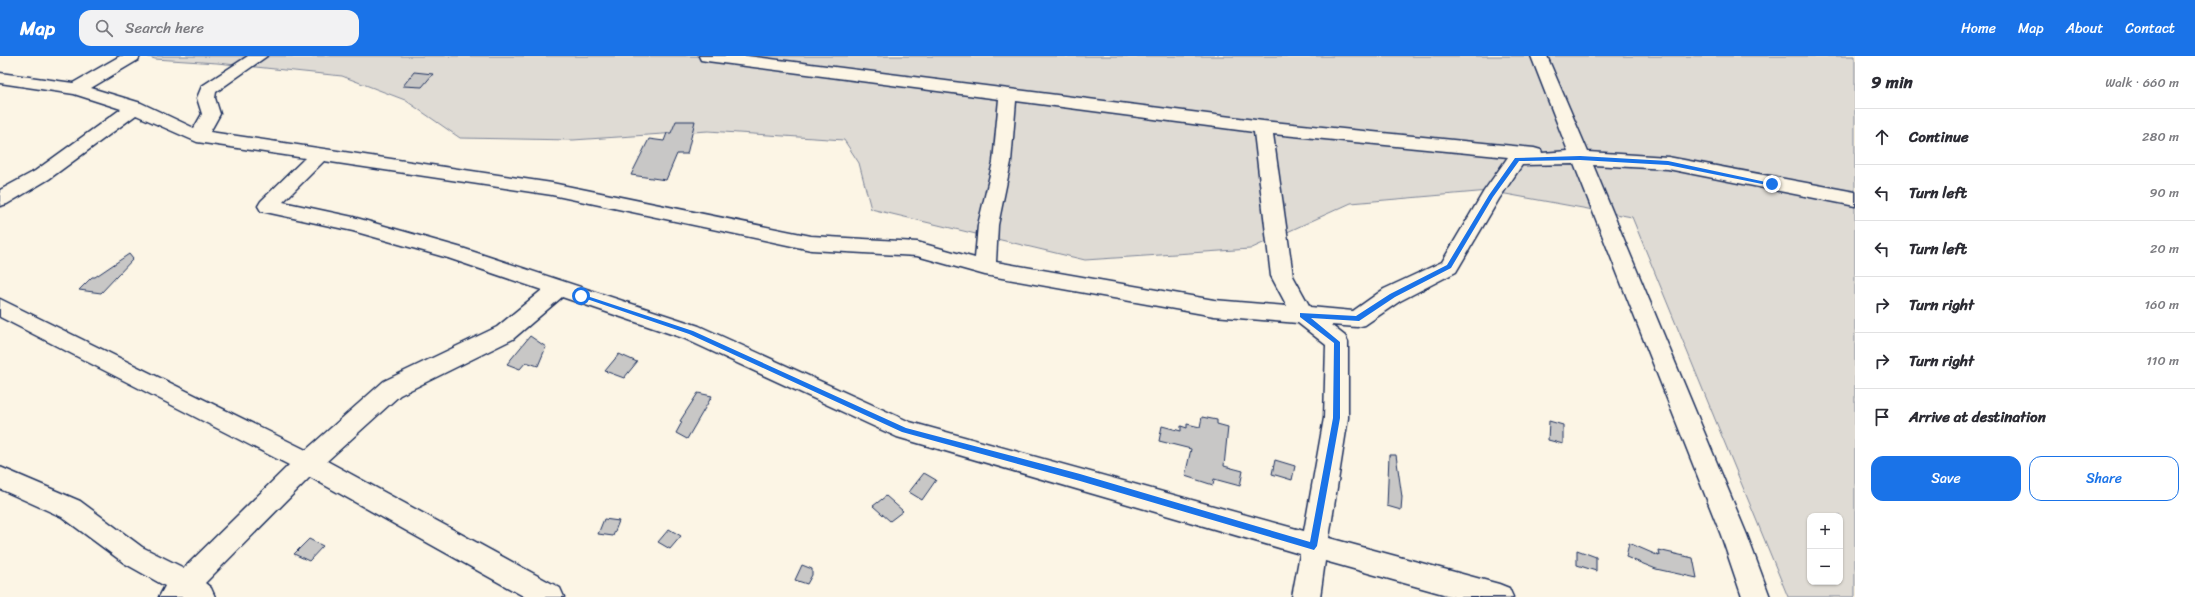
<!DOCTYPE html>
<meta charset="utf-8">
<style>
:root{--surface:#fff;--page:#f2f2f3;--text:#2b2b33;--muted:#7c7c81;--line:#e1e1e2;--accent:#1a73e8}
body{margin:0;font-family:Sriracha,sans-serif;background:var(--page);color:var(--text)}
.controls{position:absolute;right:12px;bottom:12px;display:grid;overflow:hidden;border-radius:8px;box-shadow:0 1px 3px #0004}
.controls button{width:36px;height:36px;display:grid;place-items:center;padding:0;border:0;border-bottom:1px solid var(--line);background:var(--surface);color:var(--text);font:20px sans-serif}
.stop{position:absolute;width:12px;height:12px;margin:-9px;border:3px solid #1a73e8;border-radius:50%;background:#fff}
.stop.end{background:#1a73e8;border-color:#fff;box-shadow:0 1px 4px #0008}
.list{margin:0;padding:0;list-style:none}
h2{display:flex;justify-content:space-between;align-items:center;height:52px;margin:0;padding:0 16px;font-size:17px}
h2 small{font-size:13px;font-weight:400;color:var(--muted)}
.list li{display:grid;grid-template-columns:26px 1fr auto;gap:12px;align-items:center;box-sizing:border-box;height:56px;padding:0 16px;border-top:1px solid var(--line)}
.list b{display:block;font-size:15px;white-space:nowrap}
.list em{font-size:13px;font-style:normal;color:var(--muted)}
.actions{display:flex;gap:8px;padding:12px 16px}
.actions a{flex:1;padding:9px 0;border:1px solid var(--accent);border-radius:12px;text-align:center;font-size:14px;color:var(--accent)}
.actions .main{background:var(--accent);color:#fff}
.icon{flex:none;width:22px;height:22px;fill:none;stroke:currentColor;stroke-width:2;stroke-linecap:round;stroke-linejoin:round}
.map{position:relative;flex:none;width:1855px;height:541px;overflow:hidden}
header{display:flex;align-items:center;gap:24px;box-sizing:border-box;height:56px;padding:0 20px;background:var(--accent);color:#fff}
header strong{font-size:19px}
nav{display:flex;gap:22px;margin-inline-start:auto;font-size:14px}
.search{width:280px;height:36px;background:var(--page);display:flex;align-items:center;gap:10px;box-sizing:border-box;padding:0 14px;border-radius:12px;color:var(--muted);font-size:15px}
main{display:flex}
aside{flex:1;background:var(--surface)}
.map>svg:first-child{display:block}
</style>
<header>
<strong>Map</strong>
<div class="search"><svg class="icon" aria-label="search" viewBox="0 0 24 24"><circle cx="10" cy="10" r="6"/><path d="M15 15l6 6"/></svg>Search here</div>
<nav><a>Home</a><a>Map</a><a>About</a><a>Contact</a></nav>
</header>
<main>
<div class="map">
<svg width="1855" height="541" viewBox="0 0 1855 541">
<rect width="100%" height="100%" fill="#fcf5e5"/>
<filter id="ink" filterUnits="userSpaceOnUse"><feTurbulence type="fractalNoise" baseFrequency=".025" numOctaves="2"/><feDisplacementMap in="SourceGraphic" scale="8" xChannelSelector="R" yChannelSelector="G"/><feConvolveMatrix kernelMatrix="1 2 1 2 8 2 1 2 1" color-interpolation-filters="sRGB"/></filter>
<g filter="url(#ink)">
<!-- green -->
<path fill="#dfdbd4" stroke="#7d8599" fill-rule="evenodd" d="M146,0h1709v541h-67l-156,-380 -143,-26 -138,12 -101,46 -165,11 -214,-51 -12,-46 -15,-23 -136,-9 -135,9 -113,-2 -55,-38 -63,-24 -125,-13 -62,-4zM1810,460h30v66h-30z"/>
<!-- building -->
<g fill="#c8c7c6" stroke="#1b2f5e">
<polygon points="414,16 433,18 422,31 403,30"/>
<polygon points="676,65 695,65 687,98 677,98 666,124 631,119 649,83 664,85 667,77 671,77"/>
<polygon points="129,198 133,203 101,237 79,234 92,221 95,221"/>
<polygon points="530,280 546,291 538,310 526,306 520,313 507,308"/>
<polygon points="619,298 637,306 624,322 605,315"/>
<polygon points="698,337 712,340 687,383 676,377 682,366 680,365"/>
<polygon points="1202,361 1217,364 1217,368 1228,371 1224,410 1243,415 1240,430 1214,423 1213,429 1185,420 1191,393 1159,385 1162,370 1181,375 1181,370 1187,372 1187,368 1200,371"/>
<polygon points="1549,365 1563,369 1563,388 1548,384"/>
<polygon points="1389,399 1396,399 1402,441 1401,454 1387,450"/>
<polygon points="1275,404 1295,410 1292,424 1272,418"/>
<polygon points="924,417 936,424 922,444 909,436"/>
<polygon points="886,440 903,455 890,465 873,450"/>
<polygon points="604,463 619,465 613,480 598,478"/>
<polygon points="669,473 681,480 670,493 658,486"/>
<polygon points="309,483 323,490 309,505 294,498"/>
<polygon points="1629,487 1659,500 1658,494 1693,502 1697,522 1656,513 1626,501"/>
<polygon points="1577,494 1596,501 1596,515 1577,509"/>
<polygon points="802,509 812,513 812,519 807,528 795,524"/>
</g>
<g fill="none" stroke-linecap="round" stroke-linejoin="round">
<!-- minor casing -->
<g stroke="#1b2f5e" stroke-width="3">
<path id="minor" d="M120,0h20l-2,4 -47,28 50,15 53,25 8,-14 -5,-16 5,-12 46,-30h19l-51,36 -1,6 5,16 -10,18 342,51 259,53 106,6 58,16 3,-33 15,-63 6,-63 -292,-38 -6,-1 -2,-4h48l516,65 271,27 7,2 1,3 26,-2 -37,-95h16l41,96 80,5 187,35v14l-187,-37 -75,-4 154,370 23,62h-28l-21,-62 -147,-371 -52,1 -23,34 -43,73 -56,29 -35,24 -8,2 -26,-2 14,11 3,6v76l-19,120 170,46 10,4 4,9h-59l-129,-36 -5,36h-28l8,-43 -403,-117 -214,-99 -121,-41 -49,42 -113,56 -73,66 233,127 4,9h-39l-215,-120 -105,106 6,5 4,9h-56l6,-11 -41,-23 -62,-46 -62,-28v-22l80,34 62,46 42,21 105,-103 -289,-148v-18l306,151 78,-69 113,-54 45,-37 -94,-32 -95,-27 -92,-20 -3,-5 3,-5 44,-43 -108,-16 -61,-27 -87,64 -42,25 -7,2v-16l35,-19 86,-62 -47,-15 -74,-11v-10l73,10zM1016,45l238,31 17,144 16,30 -73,-6 -218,-38 2,-37 13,-63zM1273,78l235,23 -24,34 -42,71 -58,27 -31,22 -43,-4 -17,-31zM324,105l228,34 259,55 106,6 68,19 229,41 84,7 28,22 -2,73 -20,113 -394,-109 -211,-96 -237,-78 -109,-31 -70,-15z"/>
</g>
<!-- minor -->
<use href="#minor" fill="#fcf5e5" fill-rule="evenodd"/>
</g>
</g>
<!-- route -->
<polygon fill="#1a73e8" points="1580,100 1668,105 1775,128 1772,130 1668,109 1580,104 1519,105 1493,141 1451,212 1395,241 1359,265 1311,262 1340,286 1340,362 1317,490 1314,494 1080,425 902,376 689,278 578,240 581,238 693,275 906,372 1080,418 1310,486 1333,362 1334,287 1300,261 1300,257 1356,260 1390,238 1447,209 1489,139 1515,102"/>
</svg>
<div class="controls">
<button>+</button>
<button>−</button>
</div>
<div class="stop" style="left:581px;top:240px"></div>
<div class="stop end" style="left:1772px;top:128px"></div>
</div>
<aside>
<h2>9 min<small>Walk · 660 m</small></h2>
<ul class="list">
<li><svg class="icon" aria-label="ahead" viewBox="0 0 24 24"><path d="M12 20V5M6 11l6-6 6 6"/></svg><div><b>Continue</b></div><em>280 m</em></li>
<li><svg class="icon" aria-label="left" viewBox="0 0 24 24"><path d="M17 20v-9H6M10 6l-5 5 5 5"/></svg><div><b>Turn left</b></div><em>90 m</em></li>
<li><svg class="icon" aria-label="left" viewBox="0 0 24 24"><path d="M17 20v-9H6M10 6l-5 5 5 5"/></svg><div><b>Turn left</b></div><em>20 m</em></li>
<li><svg class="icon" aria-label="right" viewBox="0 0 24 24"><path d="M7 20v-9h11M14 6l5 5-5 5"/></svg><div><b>Turn right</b></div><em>160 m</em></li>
<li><svg class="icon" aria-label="right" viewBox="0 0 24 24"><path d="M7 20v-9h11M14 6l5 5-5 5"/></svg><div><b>Turn right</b></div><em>110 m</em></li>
<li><svg class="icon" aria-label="arrive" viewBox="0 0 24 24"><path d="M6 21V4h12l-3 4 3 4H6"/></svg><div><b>Arrive at destination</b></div></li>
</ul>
<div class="actions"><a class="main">Save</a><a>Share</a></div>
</aside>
</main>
